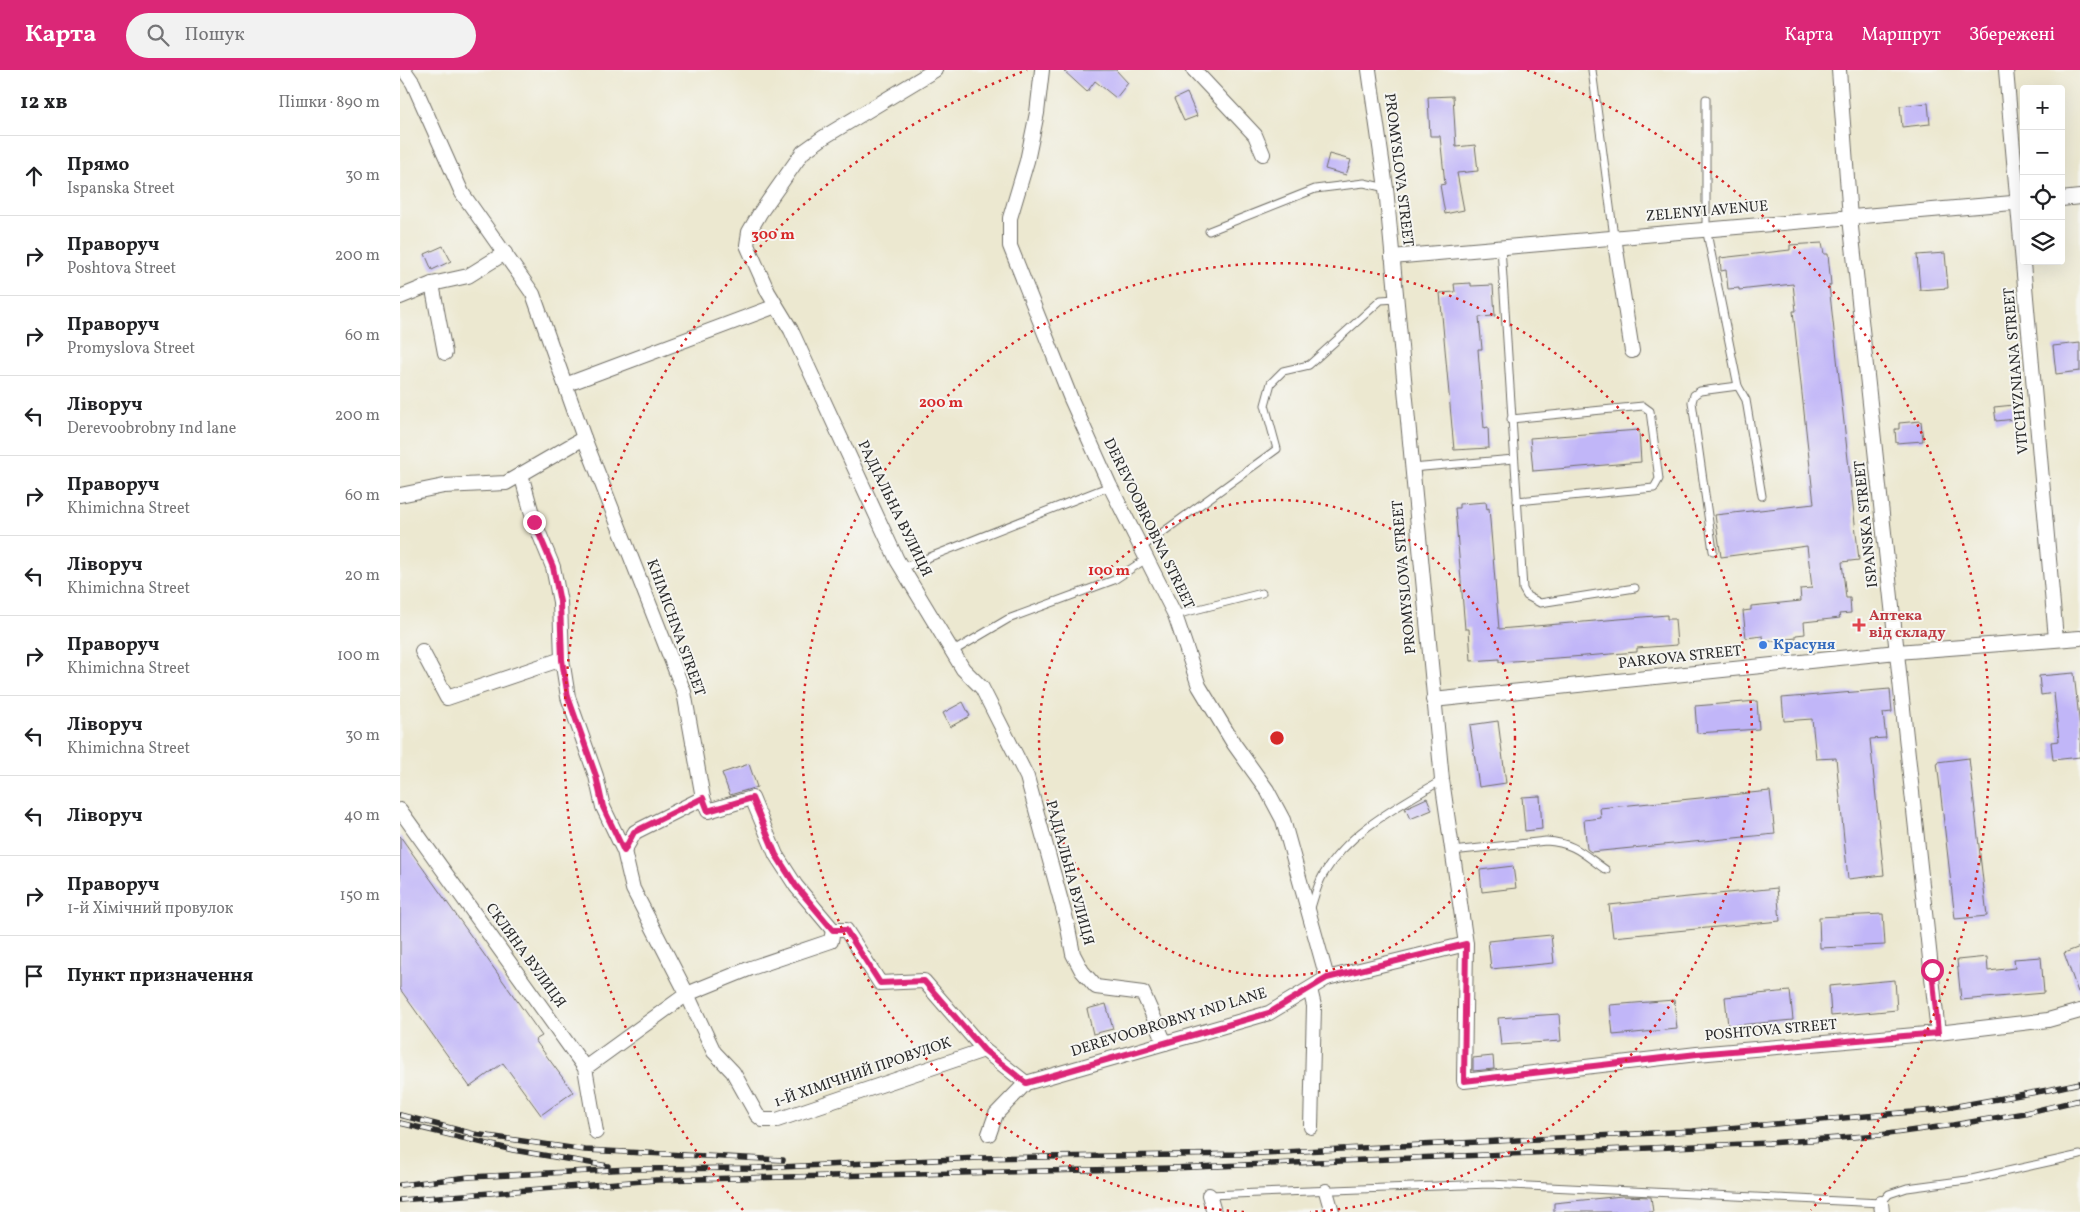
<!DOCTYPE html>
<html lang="uk">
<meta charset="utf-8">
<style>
:root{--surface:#fff;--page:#f2f2f2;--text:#202124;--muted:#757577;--line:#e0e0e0;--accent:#db2777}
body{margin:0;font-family:Vollkorn,serif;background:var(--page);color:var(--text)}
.controls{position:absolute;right:15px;top:15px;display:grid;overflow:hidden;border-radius:5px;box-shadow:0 5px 20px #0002}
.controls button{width:45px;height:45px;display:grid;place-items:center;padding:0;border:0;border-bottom:1px solid var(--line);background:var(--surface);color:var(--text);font:25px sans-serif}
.stop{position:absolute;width:15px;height:15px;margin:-11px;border:4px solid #db2777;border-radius:50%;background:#fff}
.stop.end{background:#db2777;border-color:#fff;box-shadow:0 1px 5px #0008}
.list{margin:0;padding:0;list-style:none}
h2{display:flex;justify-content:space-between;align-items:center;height:65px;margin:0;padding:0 20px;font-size:21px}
h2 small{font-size:16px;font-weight:400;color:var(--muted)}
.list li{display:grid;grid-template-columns:32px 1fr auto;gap:15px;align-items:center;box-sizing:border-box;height:80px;padding:0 20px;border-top:1px solid var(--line)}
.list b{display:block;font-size:19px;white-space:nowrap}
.list p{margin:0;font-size:16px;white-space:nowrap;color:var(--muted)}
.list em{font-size:16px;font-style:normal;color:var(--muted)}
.icon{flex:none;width:28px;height:28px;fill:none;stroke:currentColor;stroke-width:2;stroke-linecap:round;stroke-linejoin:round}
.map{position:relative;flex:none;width:1680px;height:1142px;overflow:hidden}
header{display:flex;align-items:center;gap:30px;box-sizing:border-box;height:70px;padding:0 25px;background:var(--accent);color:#fff}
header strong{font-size:24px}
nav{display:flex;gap:28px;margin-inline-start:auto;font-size:18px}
.search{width:350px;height:45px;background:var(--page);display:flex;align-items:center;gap:12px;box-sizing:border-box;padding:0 18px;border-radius:28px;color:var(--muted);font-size:19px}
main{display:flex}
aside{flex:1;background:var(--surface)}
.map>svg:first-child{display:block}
</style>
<header>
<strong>Карта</strong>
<div class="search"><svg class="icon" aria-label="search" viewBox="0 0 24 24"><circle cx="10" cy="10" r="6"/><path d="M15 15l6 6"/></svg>Пошук</div>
<nav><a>Карта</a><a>Маршрут</a><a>Збережені</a></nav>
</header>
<main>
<aside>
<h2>12 хв<small>Пішки · 890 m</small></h2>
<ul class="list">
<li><svg class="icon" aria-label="ahead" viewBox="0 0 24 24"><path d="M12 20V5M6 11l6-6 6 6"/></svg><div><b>Прямо</b><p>Ispanska Street</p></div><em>30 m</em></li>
<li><svg class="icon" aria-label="right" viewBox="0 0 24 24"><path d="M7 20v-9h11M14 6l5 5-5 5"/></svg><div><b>Праворуч</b><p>Poshtova Street</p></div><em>200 m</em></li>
<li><svg class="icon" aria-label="right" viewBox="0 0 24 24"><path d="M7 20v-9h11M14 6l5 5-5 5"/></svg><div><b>Праворуч</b><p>Promyslova Street</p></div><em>60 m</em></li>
<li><svg class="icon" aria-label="left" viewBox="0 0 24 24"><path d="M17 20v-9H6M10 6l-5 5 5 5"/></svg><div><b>Ліворуч</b><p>Derevoobrobny 1nd lane</p></div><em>200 m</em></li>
<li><svg class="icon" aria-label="right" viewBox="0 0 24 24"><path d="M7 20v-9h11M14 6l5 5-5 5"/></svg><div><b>Праворуч</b><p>Khimichna Street</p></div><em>60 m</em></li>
<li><svg class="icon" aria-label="left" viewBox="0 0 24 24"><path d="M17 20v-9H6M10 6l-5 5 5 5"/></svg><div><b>Ліворуч</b><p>Khimichna Street</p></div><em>20 m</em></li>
<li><svg class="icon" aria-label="right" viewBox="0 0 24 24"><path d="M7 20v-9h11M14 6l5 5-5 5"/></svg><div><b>Праворуч</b><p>Khimichna Street</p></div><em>100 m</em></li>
<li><svg class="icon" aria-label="left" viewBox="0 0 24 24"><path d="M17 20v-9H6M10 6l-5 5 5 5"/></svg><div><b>Ліворуч</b><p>Khimichna Street</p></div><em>30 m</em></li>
<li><svg class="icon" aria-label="left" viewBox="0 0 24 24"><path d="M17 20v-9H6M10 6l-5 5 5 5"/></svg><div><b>Ліворуч</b></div><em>40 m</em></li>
<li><svg class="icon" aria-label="right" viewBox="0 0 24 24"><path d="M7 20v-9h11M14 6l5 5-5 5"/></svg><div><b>Праворуч</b><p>1-й Хімічний провулок</p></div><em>150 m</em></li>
<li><svg class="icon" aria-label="arrive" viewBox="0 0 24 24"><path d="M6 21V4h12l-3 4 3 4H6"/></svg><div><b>Пункт призначення</b></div></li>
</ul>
</aside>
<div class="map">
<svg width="1680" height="1142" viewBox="0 0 1680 1142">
<rect width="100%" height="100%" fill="#f6f6f2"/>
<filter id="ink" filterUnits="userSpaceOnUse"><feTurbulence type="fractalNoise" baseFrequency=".02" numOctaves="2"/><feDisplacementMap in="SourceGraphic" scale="10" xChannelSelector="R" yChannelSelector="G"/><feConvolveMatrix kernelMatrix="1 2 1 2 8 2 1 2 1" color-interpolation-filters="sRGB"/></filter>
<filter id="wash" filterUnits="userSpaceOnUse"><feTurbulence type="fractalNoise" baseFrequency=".0096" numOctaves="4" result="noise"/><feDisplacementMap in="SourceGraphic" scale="20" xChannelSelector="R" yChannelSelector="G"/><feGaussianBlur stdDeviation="1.12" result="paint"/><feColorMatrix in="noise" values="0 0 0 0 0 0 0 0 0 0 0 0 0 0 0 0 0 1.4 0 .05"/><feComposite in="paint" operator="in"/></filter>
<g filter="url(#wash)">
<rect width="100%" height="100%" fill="#ece8d0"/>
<g id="blocks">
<!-- building -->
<g fill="#c1b6f8">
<polygon points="663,0 716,0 728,13 716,28 695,11 687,22"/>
<polygon points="787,23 797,46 784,51 774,29"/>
<polygon points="1053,26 1056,77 1075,75 1078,101 1057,103 1064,140 1045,144 1040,115 1045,114 1040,66 1030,66 1028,27"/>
<polygon points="1528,33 1530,54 1502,57 1500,36"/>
<polygon points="929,84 951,90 946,105 925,99"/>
<polygon points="1422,173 1424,184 1428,184 1431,215 1429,215 1459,490 1442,492 1446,528 1450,528 1451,543 1439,544 1440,548 1404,552 1405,564 1396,565 1396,568 1364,572 1363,566 1346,568 1343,541 1351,540 1351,536 1401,531 1400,519 1412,518 1407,476 1321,487 1315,445 1414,434 1393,241 1396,241 1393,214 1339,220 1339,218 1328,219 1326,200 1321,201 1320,188 1390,180 1390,175"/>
<polygon points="43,176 51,191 32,200 25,184"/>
<polygon points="1545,183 1548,218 1520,220 1517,185"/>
<polygon points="1071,213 1071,216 1093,215 1095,246 1079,247 1082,279 1078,279 1084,358 1088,357 1089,378 1054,380 1040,223 1055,222 1054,214"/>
<polygon points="1680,273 1680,301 1656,304 1653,276"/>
<polygon points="1614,335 1616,349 1596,351 1594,337"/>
<polygon points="1521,351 1523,371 1496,373 1495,359 1499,359 1499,353"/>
<polygon points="1239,360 1241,392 1133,401 1130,368"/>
<polygon points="1086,432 1087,439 1089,438 1099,559 1267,545 1267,549 1275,549 1277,575 1237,578 1237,582 1185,586 1099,592 1099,589 1071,591 1069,559 1065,559 1055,438 1059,438 1059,434"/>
<polygon points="1674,603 1680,658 1680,687 1653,690 1651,672 1659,671 1654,623 1641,625 1639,606"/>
<polygon points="1490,619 1492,642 1483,643 1486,668 1470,669 1484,805 1448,809 1436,688 1416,689 1412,649 1384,651 1382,628"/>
<polygon points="1357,631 1359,659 1297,663 1295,636"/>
<polygon points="563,632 570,646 550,657 543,643"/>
<polygon points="1098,651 1106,713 1079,717 1070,655"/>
<polygon points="1569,688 1587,846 1555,849 1537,692"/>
<polygon points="349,694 357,717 330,725 322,703"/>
<polygon points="1370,721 1375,764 1191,782 1187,779 1184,750 1201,748 1200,738"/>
<polygon points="1140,726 1142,759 1125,761 1122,727"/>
<polygon points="1027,728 1032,740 1010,749 1005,738"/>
<polygon points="0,766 142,966 135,970 173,1022 141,1045 103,993 70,1017 0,919"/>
<polygon points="1113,796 1116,818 1082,822 1080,800"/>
<polygon points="1377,818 1380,851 1213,867 1209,835"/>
<polygon points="1483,844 1485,875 1420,878 1419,847"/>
<polygon points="1151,865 1154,893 1091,899 1088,871"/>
<polygon points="1680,877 1680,922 1678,922 1664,883"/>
<polygon points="1587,887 1588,901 1615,898 1614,889 1641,887 1644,923 1561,930 1557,890"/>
<polygon points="1495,910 1497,940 1431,946 1429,916"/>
<polygon points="1390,921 1393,950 1328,956 1325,927"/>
<polygon points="1274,930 1277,959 1213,965 1210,935"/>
<polygon points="706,934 713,959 693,964 687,939"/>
<polygon points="1159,944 1161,971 1101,975 1098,948"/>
<polygon points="1093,986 1094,999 1073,1001 1073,988"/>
<polygon points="1222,1126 1251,1127 1253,1142 1154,1142 1154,1133"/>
</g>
</g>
</g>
<g filter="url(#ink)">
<use href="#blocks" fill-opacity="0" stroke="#6f6d65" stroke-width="1"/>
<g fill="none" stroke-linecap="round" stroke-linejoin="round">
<!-- service casing -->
<g stroke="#6f6d65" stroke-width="9">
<g id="service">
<polyline points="1192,0 1214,167"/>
<polyline points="1306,29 1306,158 1338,316 1346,330 1362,426"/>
<polyline points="809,161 915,119 964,113 986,118"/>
<polyline points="1101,177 1123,519 1127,526 1140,533 1235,518"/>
<polyline points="1111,349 1243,336 1250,341 1259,409 1254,418 1117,431"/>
<polyline points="1012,398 1114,389"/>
<polyline points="741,478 877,379 865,335 871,313 883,301 909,295 981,230 996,229"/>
<polyline points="1313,481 1292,332 1294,325 1300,321 1338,316"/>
<polyline points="502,498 710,416"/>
<polyline points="775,545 862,523"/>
<polyline points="552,582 608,549 714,510 746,489"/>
<path d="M1052,781l94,-10c29,2 37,13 60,29"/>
<path d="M910,841c4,-12 7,-26 13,-36 27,-45 76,-69 119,-95"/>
<polyline points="809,1125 1089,1114 1481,1133 1489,1124 1507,1118 1567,1110 1680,1085"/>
</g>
</g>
<!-- minor casing -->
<g stroke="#6f6d65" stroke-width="16">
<g id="minor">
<polyline points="4,0 13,13 62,123 133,224 184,368 284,622 303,728 308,741 352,728 376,785 396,816 433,860 446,860 480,913 524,911 584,980 626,1013"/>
<polyline points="535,0 424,67 403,82 360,143 349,162 347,175 368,222 391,260 497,490 563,599 582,618 627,707 667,853 673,884 682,901 696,917 743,923 765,973"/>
<polyline points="642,0 637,43 627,91 610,148 610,176 671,329 710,416 775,545 799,616 834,674 867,720 883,750 927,908"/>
<polyline points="794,0 855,65 863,84"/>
<polyline points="969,0 986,118 1042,710 1066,874 1064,1011 1297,984 1538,963 1648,950 1680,941"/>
<polyline points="1439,0 1450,148 1538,963"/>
<polyline points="1606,0 1656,569"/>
<polyline points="1661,129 1680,127"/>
<polyline points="1214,167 1232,281"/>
<polyline points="992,187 1624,132"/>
<polyline points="32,214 45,283"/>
<polyline points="0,227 32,214 68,206 105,183"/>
<polyline points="165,315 376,236"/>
<polyline points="121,404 134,451 153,497 160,532 162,589 168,627 196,706 203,737 224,781 233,819 287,924 314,982 333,1002 357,1045 363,1050 377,1050 584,980"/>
<polyline points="0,425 44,416 106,413 184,368"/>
<polyline points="22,581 47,628 162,589"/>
<polyline points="1033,630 1497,582 1680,568"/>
<polyline points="0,740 185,998 196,1062"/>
<polyline points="224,781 235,762 303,728"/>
<polyline points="910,919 914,936 911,1057"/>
<polyline points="185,998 287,924 351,898 431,871 433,860"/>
<polyline points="589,1064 596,1044 626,1013 869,943 927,908 1066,874"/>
<polyline points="926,1121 932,1142"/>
<polyline points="809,1125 814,1142"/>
<polyline points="1481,1133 1482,1142"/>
</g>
</g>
<!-- service -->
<use href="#service" stroke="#fff" stroke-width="7"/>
<!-- minor -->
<use href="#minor" stroke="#fff" stroke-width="14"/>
<!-- rail casing -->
<g stroke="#2b2b2b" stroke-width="5.5">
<g id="rail">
<polyline points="0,1045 74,1064 185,1080 383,1090"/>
<polyline points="0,1053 113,1080 208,1096"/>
<polyline points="0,1115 69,1107 231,1099 358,1098 579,1088 844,1084 1293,1061 1535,1040 1648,1020 1680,1013"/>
<polyline points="0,1130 256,1110 772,1098 1369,1073 1480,1065 1553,1055 1625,1043 1680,1030"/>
</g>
</g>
<!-- rail -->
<use href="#rail" stroke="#f6f6f2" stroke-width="4" stroke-dasharray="11" stroke-linecap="butt"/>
</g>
</g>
<g fill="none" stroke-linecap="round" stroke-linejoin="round" filter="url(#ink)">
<!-- route -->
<polyline stroke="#db2777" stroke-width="6" points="134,452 153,497 160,532 162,590 168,627 196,706 203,737 224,781 234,762 303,728 308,741 352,728 376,785 396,816 433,860 446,860 480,913 524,911 584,980 626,1013 869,943 927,908 1066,874 1064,1011 1297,984 1538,963 1532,900"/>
</g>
<!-- distance rings -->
<g fill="none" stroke="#d62828" stroke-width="2.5" stroke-dasharray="2.5 5">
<circle cx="877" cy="668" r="238"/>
<path d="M844 1142A475 475 0 1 1 910 1142"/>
<path d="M343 1140A713 713 0 0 1 627 0M1127 0A713 713 0 0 1 1411 1140"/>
</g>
<!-- markers -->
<path fill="#e0444e" stroke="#f6f6f2" stroke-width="2" d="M1456.5 547.5h5v5h5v5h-5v5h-5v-5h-5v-5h5z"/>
<circle fill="#3f7fe0" stroke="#f6f6f2" stroke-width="2" cx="1363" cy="575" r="5"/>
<g text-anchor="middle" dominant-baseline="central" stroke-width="4" stroke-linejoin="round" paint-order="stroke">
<!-- street labels -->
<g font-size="15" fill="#2b2b2b" stroke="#f6f6f2">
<text transform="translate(998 100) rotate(83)">PROMYSLOVA STREET</text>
<text transform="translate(1307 142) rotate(-5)">ZELENYI AVENUE</text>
<text transform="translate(1617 301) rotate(-95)">VITCHYZNIANA STREET</text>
<text transform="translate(494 439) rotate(64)">РАДІАЛЬНА ВУЛИЦЯ</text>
<text transform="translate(748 454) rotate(64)">DEREVOOBROBNA STREET</text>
<text transform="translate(1467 454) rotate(-96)">ISPANSKA STREET</text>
<text transform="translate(1005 507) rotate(-95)">PROMYSLOVA STREET</text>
<text transform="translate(275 558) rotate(70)">KHIMICHNA STREET</text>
<text transform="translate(1280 588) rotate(-6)">PARKOVA STREET</text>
<text transform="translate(669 803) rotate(75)">РАДІАЛЬНА ВУЛИЦЯ</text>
<text transform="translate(125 886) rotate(54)">СКЛЯНА ВУЛИЦЯ</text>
<text transform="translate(769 953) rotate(-17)">DEREVOOBROBNY 1ND LANE</text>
<text transform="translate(1371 961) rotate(-5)">POSHTOVA STREET</text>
<text transform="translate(463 1003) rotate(-19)">1-Й ХІМІЧНИЙ ПРОВУЛОК</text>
</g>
<!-- health labels -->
<g font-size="15" font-weight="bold" fill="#be3a42" stroke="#f6f6f2" text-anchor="start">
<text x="1469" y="546">Аптека<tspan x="1469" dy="17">від складу</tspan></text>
</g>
<!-- shop labels -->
<g font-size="15" font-weight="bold" fill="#366cbe" stroke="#f6f6f2" text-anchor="start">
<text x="1373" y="575">Красуня</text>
</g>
</g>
<circle cx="877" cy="668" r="8" fill="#d62828" stroke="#f6f6f2" stroke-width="2.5"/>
<g font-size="15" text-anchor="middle" font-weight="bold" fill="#d62828" stroke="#f6f6f2" stroke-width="4" stroke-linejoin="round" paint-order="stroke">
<text x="373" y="169">300 m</text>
<text x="541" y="337">200 m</text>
<text x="709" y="505">100 m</text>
</g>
</svg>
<div class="controls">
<button>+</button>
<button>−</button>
<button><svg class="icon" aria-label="locate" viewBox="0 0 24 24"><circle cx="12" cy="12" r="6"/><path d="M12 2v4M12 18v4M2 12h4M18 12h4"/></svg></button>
<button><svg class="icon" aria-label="layers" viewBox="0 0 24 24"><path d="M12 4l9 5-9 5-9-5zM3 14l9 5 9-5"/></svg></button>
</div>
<div class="stop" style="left:1532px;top:900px"></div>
<div class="stop end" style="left:134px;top:452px"></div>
</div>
</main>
